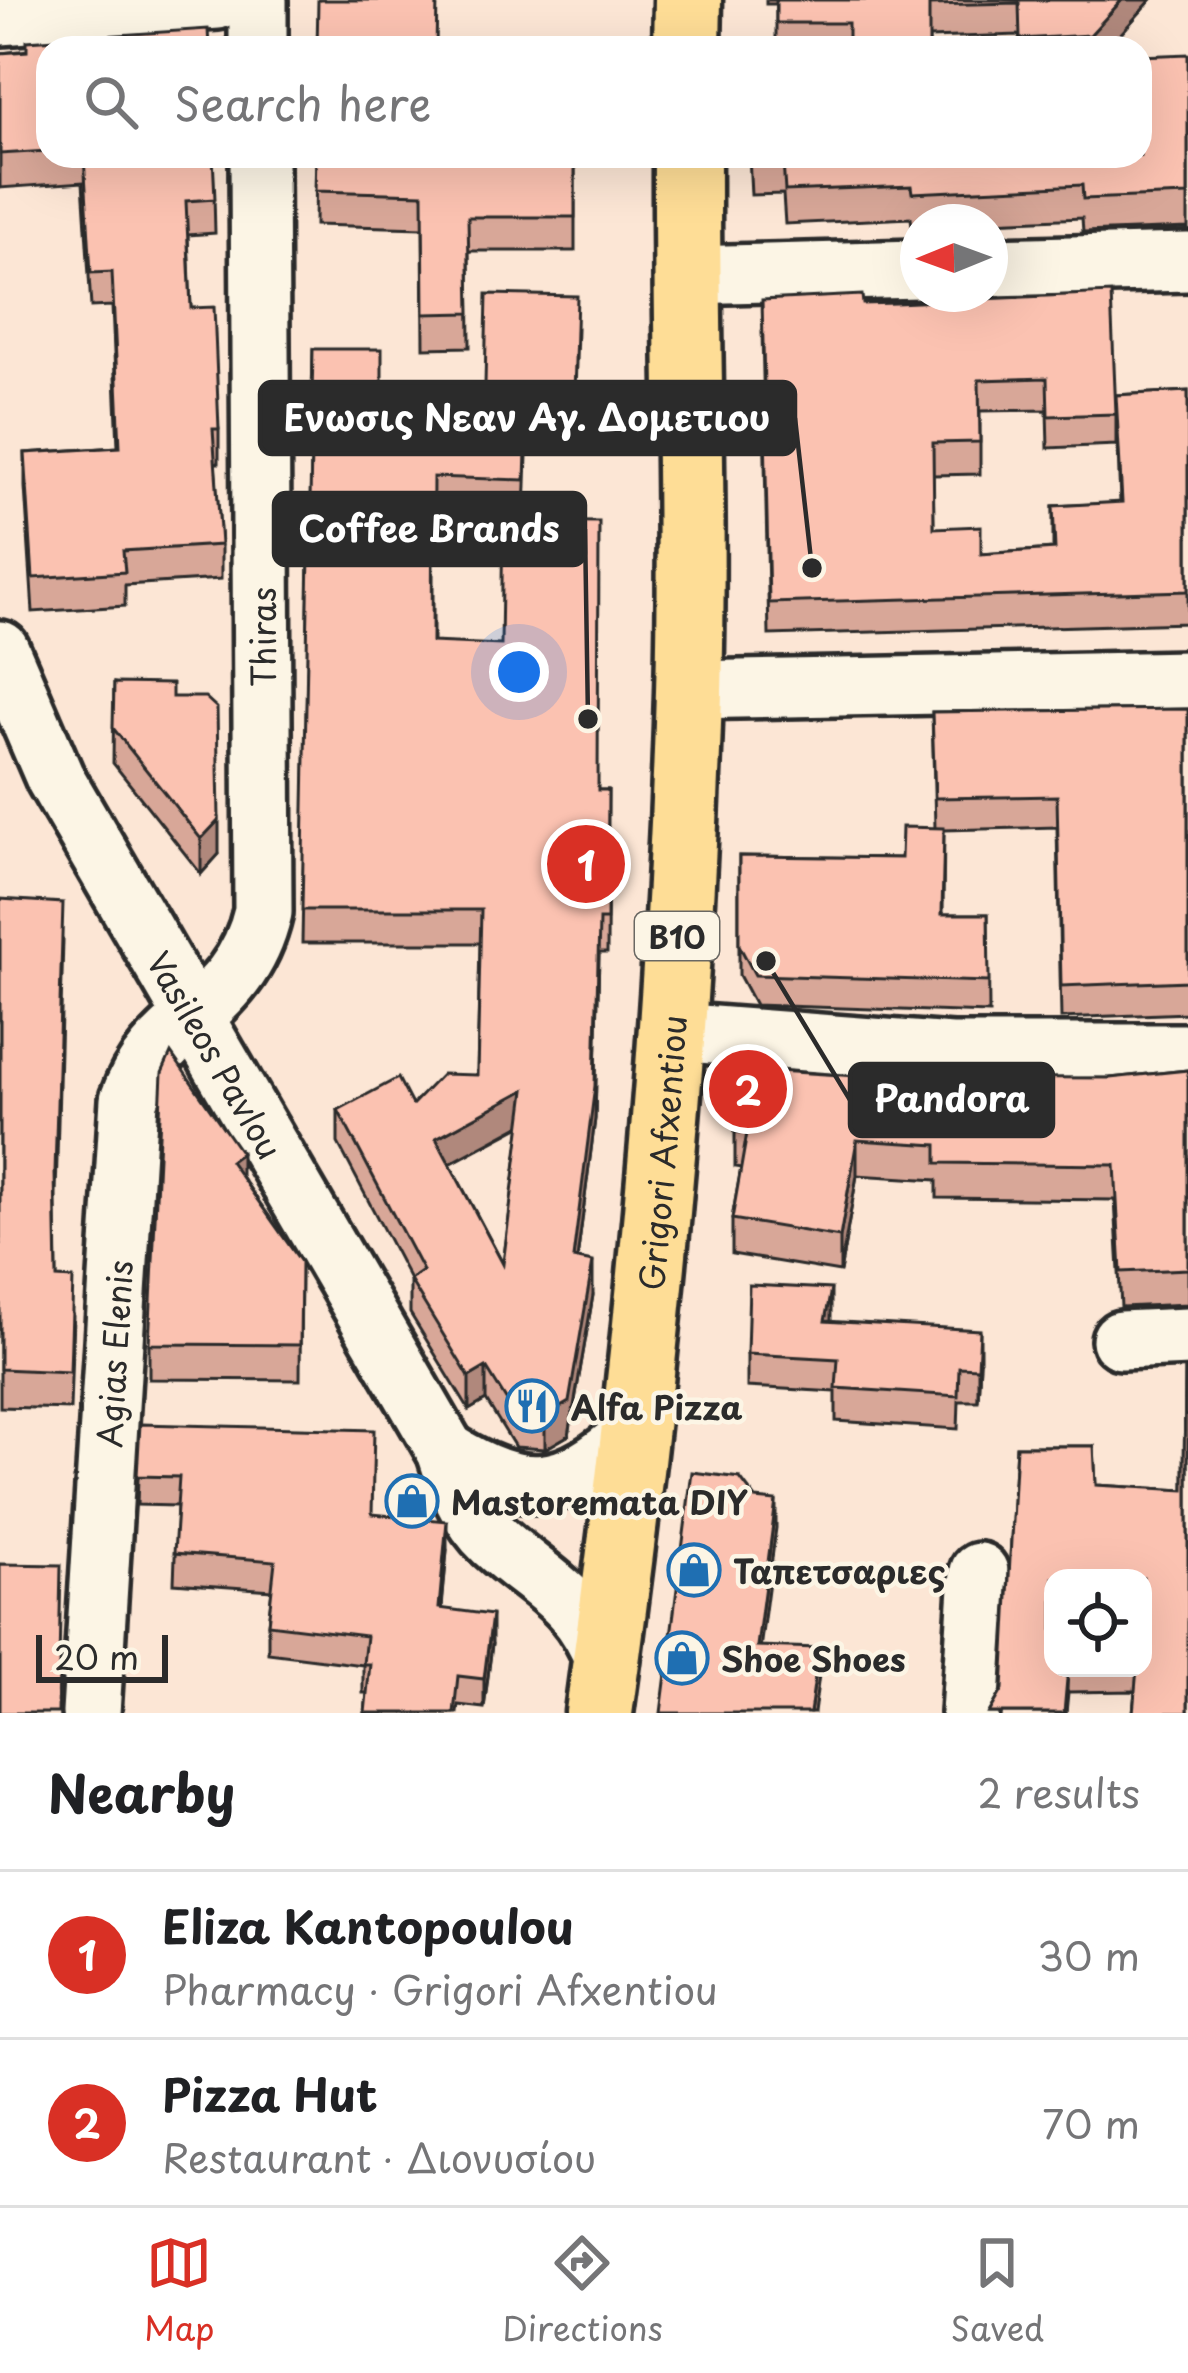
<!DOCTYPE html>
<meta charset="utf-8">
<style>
:root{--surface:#fff;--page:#f6f6f6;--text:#202124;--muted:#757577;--line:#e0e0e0;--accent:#d93025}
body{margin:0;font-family:"Playpen Sans",sans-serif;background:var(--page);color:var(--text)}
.controls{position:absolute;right:36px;bottom:36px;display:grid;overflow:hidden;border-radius:24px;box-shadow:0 12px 48px #0002}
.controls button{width:108px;height:108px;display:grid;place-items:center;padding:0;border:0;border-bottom:3px solid var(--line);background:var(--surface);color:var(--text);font:60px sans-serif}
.compass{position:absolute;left:900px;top:204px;width:108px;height:108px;border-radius:50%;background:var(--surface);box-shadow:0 12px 48px #0002;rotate:269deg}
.scale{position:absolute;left:36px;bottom:30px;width:132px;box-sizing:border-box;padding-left:12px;border:6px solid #2b2b2b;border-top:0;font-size:33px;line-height:42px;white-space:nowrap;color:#2b2b2b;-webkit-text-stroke:9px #fcf5e5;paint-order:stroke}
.you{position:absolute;left:519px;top:672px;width:42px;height:42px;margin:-30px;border:9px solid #fff;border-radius:50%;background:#1a73e8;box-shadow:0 0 0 18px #1a73e833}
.badge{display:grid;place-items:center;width:78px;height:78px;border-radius:50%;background:var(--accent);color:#fff;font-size:39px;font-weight:700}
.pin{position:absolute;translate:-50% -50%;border:6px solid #fff;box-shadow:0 3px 12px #0006}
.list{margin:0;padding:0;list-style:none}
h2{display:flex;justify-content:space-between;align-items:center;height:156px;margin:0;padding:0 48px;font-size:51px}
h2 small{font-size:39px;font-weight:400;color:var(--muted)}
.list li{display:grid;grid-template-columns:78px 1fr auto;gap:36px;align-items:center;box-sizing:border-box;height:168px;padding:0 48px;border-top:3px solid var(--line)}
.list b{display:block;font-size:45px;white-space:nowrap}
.list p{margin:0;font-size:39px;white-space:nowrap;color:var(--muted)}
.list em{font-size:39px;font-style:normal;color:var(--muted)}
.icon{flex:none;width:66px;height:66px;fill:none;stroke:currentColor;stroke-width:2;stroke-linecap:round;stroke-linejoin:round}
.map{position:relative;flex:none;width:1188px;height:1713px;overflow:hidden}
.search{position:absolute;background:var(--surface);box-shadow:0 12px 48px #0002;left:36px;right:36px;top:36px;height:132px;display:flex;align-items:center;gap:30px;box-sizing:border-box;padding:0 42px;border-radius:36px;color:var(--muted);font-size:45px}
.sheet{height:492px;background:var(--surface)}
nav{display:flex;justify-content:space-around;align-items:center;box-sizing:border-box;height:168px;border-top:3px solid var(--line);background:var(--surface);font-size:33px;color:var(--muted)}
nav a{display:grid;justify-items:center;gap:6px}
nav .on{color:var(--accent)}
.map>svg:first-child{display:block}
</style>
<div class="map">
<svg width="1188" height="1713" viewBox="0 0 1188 1713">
<rect width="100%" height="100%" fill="#fce6d5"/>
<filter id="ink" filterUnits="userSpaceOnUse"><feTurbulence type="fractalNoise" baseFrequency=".00833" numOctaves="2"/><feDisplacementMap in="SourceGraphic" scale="24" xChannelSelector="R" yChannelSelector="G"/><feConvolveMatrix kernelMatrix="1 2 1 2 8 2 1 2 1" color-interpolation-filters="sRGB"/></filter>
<g filter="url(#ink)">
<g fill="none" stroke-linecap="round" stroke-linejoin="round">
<!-- minor casing -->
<g stroke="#2b2b2b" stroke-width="66">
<g id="minor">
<polyline points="258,0 258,48"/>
<polyline points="0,16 217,0"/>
<polyline points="990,267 1188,262"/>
<polyline points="687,275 918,269"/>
<path id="s1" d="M0,650l55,128 391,673c10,32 22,66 48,90 49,45 85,54 111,122"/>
<polyline points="689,690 1188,680"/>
<polyline points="674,1032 951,1053 1188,1053"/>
<polyline points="1121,1340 1188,1337"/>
<path d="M446,1451c76,48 120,44 186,-17"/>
<path id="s2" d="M91,1713l38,-613c28,-82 111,-88 134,-188l-4,-756"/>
<polyline points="970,1713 979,1572"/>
</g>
</g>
<!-- major casing -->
<g stroke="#2b2b2b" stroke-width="75">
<g id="major">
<polyline points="687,48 688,0"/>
<path id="s3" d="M599,1713c47,-339 80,-680 90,-1021 5,-179 -3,-358 -2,-536"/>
</g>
</g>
<!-- minor -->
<use href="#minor" stroke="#fcf5e5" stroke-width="57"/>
<!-- major -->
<use href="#major" stroke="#fedd96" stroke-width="66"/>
</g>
<!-- wall -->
<g fill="#d8a798" stroke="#2b2b2b" stroke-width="3" fill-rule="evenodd">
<polygon points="766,0 1151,0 1108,48 1020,48 1019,35 929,38 929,48 776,48 776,4 766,4"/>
<polygon points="48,48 48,156 213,156 215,233 188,235 191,308 219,429 219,463 215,463 221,545 221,579 125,585 125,606 33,612 25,487 25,453 118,447 112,306 91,307 83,182 0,188 0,53"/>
<polygon points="1188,54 1188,228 1083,232 1082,218 990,222 918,222 918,225 912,226 911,218 785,224 783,194 751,195 749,156 1140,156"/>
<polygon points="316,156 575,156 575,251 469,251 470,347 424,348 423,228 315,225"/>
<polygon points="896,303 1116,414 1116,445 1048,448 1047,410 980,411 980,474 933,475 934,528 981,554 1053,549 1053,506 1120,503 1116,395 1188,391 1188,623 769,635 762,331 863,304"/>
<path d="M577,329l-3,98h-46l-3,86 -92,-3v132l166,148h9l-1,163h-8l-4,166 -18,140 16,36 -24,140 -24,14 -30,-2 -29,-47 -17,10 -59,-97v-33l-72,-137v-33l74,-5 65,-30 3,-132h-178l11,-594 69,34 103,2zM521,1126l-18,138 -53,-100z"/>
<polygon points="114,683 172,697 219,854 201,874 113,763"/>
<polygon points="1188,709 1188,1013 1061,1018 1057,827 944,830 943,914 988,914 989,1013 755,1005 739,975 739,856 901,858 935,828 932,712"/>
<polygon points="0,899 63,940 56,1195 57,1278 73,1316 70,1409 0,1407"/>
<polygon points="1188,1070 1188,1304 1121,1307 1115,1200 937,1198 937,1180 857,1175 840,1272 732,1254 732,1219 741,1168 735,1167 735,1132 937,1081 1110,1078"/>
<polygon points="241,1176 301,1262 300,1380 149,1379 149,1344"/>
<polygon points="831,1321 980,1363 978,1401 959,1401 958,1429 836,1421 836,1392 747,1387 747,1354"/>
<path d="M1185,1368h3v345h-55l2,-22 -67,1 -2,21h-77l14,-24 13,-243h78l2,39 88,5zM1053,1578h90v90h-90z"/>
<polygon points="140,1424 373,1514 447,1550 442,1608 492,1644 484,1708 458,1705 457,1713 365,1713 367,1693 363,1693 363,1665 268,1653 268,1624 272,1590 174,1583 177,1506 137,1505"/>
</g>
<!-- shaded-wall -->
<g fill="#b0887c" stroke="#2b2b2b" stroke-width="3">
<polygon points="1122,0 1151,0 1108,48 1090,48 1090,35"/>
<polygon points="219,820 219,854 201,874 201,839"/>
<polygon points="599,953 595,1119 573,1291 573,1258"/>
<polygon points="525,1090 525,1123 436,1171 436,1138"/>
<polygon points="857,1140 857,1175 840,1272 840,1237"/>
<polygon points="241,1153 241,1188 230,1161"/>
<polygon points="593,1262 593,1295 569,1435 545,1449 545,1416"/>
<polygon points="831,1289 831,1323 825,1321"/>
<polygon points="980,1330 980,1363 978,1401 978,1368"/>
<polygon points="486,1367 486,1400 469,1410 469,1377"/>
<polygon points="776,1501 776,1528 757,1672 757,1646"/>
<polygon points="447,1521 447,1550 439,1637 439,1608"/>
<polygon points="492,1615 492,1644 484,1708 484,1679"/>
<polygon points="819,1648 819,1675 814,1713 810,1713"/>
<polygon points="1068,1668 1066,1713 1064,1713"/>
</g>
<!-- building -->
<g fill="#fbc2b1" stroke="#2b2b2b" stroke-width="3" fill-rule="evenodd">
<polygon points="318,0 437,0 436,48 317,48"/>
<polygon points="776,0 1122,0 1090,35 1020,39 1019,3 929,5 929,48 848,48 848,23 776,23"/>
<polygon points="208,29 209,48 48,48 48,151 0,154 0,53 27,51 27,41"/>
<polygon points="1188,54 1188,195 1083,199 1082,185 912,193 911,186 785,191 783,162 751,163 751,156 1140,156 1140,56"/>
<polygon points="84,156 213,156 215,199 186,201 191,308 214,307 219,429 213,429 221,545 123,551 125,572 33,578 25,453 120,447 112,272 91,273"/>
<polygon points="316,156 575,156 575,217 468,217 470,313 424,314 423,194 315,191"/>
<polygon points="1111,293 1116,414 1048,416 1047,378 979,380 980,442 933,443 934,528 981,526 981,554 1055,549 1053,506 1122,502 1116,395 1188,391 1188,591 769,603 762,300 862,295 863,304 896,303"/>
<path d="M487,294l90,2 -3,98h-46l-3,86 -92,-3 -1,165 69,3 2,-124 96,1 -1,268h10l-1,130h-8l-4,166 -22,172 20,4 -24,140 -24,14 -30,-2 -29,-47 -17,10 -59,-97 13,-9 -85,-161 60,-32 14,27 30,-31 35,1 4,-165h-179l11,-561h69v34l103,2zM525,1090l-22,174 -67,-126z"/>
<polygon points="114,683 172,684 172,697 205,697 217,708 219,820 201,839 113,728"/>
<polygon points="1188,709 1188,981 1061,986 1057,796 935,798 932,712"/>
<polygon points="902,827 944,828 942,914 988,914 989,982 755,975 739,945 739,856 901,858"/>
<polygon points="0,899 63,903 55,1172 57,1278 73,1279 70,1372 0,1369"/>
<polygon points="171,1053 241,1153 230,1161 301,1262 300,1345 149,1344 162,1073"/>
<polygon points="760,1070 937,1081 937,1077 1110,1078 1188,1070 1188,1269 1121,1272 1115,1165 937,1163 937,1145 857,1140 840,1237 732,1219 747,1133 735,1132 738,1090"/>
<polygon points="749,1285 831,1289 825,1321 980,1330 978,1368 959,1367 958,1396 836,1388 838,1359 747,1354"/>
<polygon points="1185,1368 1188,1368 1188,1713 1133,1713 1137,1668 1143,1668 1143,1578 1053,1578 1053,1668 1068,1668 1064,1713 989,1713 1003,1689 1016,1446 1094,1446 1096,1485 1184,1490"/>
<polygon points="140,1424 374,1430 372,1514 447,1521 439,1608 492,1615 484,1679 458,1676 454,1713 365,1713 370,1664 363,1664 366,1636 268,1624 275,1561 174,1553 179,1477 137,1476"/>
<polygon points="692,1472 740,1478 756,1499 776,1501 757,1646 819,1648 810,1713 661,1713"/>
<polygon points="0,1564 61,1565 58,1713 0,1713"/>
</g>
</g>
<!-- icons -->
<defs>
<g id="restaurant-ring" transform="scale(2.7)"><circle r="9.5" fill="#fcf5e5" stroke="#1f6fb2" stroke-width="1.5"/><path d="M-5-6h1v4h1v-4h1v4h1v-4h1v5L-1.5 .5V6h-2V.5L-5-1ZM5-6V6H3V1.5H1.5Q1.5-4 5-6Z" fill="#1f6fb2"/></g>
<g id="shop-ring" transform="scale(2.7)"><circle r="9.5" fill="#fcf5e5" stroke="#1f6fb2" stroke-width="1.5"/><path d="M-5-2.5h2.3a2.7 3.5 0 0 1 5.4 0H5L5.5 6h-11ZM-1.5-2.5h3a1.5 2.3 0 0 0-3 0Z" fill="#1f6fb2"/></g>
</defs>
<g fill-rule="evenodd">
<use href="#restaurant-ring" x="532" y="1406"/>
<use href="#shop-ring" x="412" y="1501"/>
<use href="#shop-ring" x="694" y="1570"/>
<use href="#shop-ring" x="682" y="1658"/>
</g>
<g text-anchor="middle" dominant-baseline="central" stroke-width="9" stroke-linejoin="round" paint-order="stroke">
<!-- shield labels -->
<rect fill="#fcf5e5" stroke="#6a6863" stroke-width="3" x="635" y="912" width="84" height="48" rx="9"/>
<g font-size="30" font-weight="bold" fill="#2b2b2b">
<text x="677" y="936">B10</text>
</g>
<!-- street labels -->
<g font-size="33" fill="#2b2b2b" stroke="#fcf5e5">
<text transform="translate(262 637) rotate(-90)">Thiras</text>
<text stroke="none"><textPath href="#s1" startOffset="459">Vasileos Pavlou</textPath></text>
<text stroke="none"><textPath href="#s3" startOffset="564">Grigori Afxentiou</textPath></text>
<text stroke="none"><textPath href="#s2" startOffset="360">Agias Elenis</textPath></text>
</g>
<!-- poi labels -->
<g font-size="33" font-weight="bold" fill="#2b2b2b" stroke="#fcf5e5" text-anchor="start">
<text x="571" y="1406">Alfa Pizza</text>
<text x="451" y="1501">Mastoremata DIY</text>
<text x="733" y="1570">Ταπετσαριες</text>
<text x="721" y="1658">Shoe Shoes</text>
</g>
</g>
<!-- callouts -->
<path fill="none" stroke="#2b2b2b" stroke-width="4.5" d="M812 568L795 418M588 719L585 529M766 961L850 1100"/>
<g fill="#2b2b2b" stroke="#fcf5e5" stroke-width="4.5">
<circle cx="812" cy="568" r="12"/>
<circle cx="588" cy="719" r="12"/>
<circle cx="766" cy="961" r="12"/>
</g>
<g fill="#2b2b2b" stroke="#2b2b2b" stroke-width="4.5">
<rect x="260" y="382" width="535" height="72" rx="12"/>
<rect x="274" y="493" width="311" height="72" rx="12"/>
<rect x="850" y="1064" width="203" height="72" rx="12"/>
</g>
<g font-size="36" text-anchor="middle" font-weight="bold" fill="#fff">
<text x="527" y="431">Ενωσις Νεαν Αγ. Δομετιου</text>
<text x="429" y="542">Coffee Brands</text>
<text x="952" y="1112">Pandora</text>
</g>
</svg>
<div class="controls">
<button><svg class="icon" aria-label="locate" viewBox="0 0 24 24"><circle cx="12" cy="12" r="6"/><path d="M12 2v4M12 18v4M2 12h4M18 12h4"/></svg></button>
</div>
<svg class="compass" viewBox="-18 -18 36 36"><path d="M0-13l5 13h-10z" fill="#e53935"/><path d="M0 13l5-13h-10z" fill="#757577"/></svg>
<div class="scale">20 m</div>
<div class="you"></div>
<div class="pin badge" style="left:586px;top:864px">1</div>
<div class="pin badge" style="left:748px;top:1089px">2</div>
<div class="search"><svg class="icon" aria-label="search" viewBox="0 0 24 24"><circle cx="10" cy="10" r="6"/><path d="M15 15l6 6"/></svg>Search here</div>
</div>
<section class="sheet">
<h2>Nearby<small>2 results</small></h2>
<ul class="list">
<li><span class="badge">1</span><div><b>Eliza Kantopoulou</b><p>Pharmacy · Grigori Afxentiou</p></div><em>30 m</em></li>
<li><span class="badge">2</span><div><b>Pizza Hut</b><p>Restaurant · Διονυσίου</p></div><em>70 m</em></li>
</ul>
</section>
<nav>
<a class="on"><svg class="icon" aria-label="map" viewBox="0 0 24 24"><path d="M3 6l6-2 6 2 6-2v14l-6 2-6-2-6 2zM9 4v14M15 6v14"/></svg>Map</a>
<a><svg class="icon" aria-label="directions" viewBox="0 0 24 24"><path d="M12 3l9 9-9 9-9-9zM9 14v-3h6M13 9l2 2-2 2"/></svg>Directions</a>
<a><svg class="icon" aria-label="saved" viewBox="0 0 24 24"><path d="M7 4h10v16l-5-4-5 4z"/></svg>Saved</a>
</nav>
